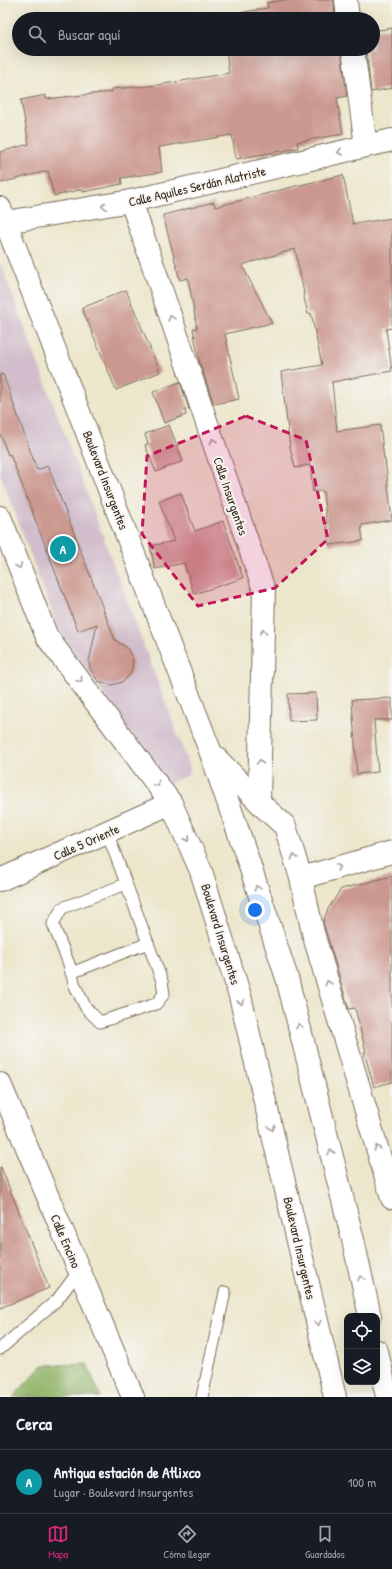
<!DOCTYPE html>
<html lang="es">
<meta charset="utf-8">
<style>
:root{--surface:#171b24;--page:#242831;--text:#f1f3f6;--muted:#9ea1a6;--line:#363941;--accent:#db2777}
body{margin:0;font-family:"Patrick Hand",sans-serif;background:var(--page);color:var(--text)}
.controls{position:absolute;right:12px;bottom:12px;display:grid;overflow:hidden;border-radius:8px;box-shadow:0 4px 16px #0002}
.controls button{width:36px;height:36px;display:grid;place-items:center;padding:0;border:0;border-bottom:1px solid var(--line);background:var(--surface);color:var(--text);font:20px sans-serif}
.you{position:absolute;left:255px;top:910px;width:14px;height:14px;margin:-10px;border:3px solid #fff;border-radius:50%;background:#1a73e8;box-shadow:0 0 0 6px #1a73e833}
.badge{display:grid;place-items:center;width:26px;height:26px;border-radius:50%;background:var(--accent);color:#fff;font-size:13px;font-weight:700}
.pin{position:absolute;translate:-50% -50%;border:2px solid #fff;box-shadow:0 1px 4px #0006}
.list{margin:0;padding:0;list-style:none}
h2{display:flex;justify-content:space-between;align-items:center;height:52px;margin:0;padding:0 16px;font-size:17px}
h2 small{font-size:13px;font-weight:400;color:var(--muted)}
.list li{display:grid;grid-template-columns:26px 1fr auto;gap:12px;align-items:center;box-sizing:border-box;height:64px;padding:0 16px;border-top:1px solid var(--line)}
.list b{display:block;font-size:15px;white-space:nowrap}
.list p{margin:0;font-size:13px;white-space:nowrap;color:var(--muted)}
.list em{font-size:13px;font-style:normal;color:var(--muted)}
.icon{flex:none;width:22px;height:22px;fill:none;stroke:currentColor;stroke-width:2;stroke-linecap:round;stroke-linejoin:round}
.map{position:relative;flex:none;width:392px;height:1397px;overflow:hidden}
.search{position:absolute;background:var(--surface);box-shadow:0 4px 16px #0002;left:12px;right:12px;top:12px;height:44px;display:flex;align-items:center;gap:10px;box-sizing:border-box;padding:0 14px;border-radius:22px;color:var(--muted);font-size:15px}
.sheet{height:116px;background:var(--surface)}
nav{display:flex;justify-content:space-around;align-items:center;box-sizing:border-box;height:56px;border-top:1px solid var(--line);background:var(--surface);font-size:11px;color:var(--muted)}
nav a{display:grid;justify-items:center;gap:2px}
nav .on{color:var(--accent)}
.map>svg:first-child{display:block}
</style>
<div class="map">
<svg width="392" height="1397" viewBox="0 0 392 1397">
<rect width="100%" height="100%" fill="#f6f6f2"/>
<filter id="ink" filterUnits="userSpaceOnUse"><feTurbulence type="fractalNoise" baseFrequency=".025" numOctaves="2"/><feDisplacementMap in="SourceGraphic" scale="8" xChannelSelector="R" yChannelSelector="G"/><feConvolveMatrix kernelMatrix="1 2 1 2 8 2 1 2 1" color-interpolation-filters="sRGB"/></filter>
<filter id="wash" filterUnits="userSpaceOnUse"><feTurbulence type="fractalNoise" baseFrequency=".012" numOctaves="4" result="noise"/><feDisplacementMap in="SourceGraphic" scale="16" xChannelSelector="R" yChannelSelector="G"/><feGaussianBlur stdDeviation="0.9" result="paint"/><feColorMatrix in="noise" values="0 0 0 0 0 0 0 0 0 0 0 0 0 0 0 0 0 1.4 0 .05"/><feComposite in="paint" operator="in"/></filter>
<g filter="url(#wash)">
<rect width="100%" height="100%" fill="#ece6cb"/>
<!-- industrial -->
<polygon fill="#d1bdcb" points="0,262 190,768 190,772 188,775 170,783 166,783 164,781 59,630 0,473"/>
<!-- forest -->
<polygon fill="#91b367" stroke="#666e42" points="87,1364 101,1397 13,1397 43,1365"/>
<g id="blocks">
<!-- building -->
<g fill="#cb988f">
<polygon points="283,0 334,0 335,19 221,19 221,16 268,8 267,3"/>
<polygon points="392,28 392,88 371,92 366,49 373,49 373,31"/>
<polygon points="226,49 341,49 347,96 337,98 343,134 297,142 298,148 236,159 232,135 159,147 162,172 121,178 122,184 83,192 83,189 54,196 48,171 0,183 0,152 29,144 21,100 46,95 46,99 112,92 112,89 158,85 229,73"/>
<polygon points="343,175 353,224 392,218 392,328 386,329 392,371 332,382 337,431 380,425 384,459 385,459 392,520 361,525 363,541 329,545 323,491 313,492 310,465 295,468 290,447 281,372 322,365 311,313 308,314 303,293 304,293 295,249 242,265 272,323 225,334 239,399 214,404 200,364 193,329 197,328 188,278 180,280 163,215 214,202 215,207 296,186"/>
<polygon points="126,290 160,372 116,390 82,308"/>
<polygon points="3,374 37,470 48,466 115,640 127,648 133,660 132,668 130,674 125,680 119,683 112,685 98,681 90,669 89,662 97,624 78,631 10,454 8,455 0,433 0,375"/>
<polygon points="180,382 189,409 185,410 186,415 164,423 153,392"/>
<polygon points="169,425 183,461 156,472 145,445 148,444 145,434"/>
<polygon points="181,493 195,531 223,521 243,578 194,594 184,563 155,569 150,546 174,541 159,501"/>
<polygon points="316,693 317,720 289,721 288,694"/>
<polygon points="392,698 392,720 374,720 378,772 357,774 352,700"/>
<polygon points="392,876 392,1082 374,1087 364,1052 366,1052 355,1008 349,1009 323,922 328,909 341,889"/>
<polygon points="0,1167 1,1167 49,1288 0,1308"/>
</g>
</g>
</g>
<g filter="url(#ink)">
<use href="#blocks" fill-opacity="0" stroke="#796c5b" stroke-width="1"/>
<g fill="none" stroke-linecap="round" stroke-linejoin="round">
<!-- lane casing -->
<g stroke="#796c5b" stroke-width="13">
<g id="lane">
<polyline points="107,832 162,981 164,994 156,1004 100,1022 86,1008 75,986 69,964 53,924 62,908 126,884"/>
<polyline points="71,973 148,943"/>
<polyline points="0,1349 57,1300 79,1271"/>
<polyline points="202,1397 225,1292"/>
</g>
</g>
<!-- street casing -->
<g stroke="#796c5b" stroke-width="24">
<g id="street">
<polyline points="346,0 348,19"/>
<polyline points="353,49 366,146"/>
<polyline points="131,201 264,590 259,801"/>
<polyline points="0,223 131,201 392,140"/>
<polyline points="0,1084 133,1397"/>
</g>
</g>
<!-- secondary casing -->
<g stroke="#796c5b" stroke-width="24">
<g id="secondary">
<polyline points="211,753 265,808 285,826 301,878 313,933 392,1198"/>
<polyline points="301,878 392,852"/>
<polyline points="0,880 171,803"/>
</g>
</g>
<!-- primary casing -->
<g stroke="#796c5b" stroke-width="24">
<g id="primary">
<polyline points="0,208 211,753 246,854 287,978 353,1240 370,1316"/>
<polyline points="0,517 47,637 171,803 201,871 240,996 335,1397"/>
<polyline points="377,1351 387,1397"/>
</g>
</g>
<!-- lane -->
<use href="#lane" stroke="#fff" stroke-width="11"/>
<!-- street -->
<use href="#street" stroke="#fff" stroke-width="22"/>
<!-- secondary -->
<use href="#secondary" stroke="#fff" stroke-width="22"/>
<!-- primary -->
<use href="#primary" stroke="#fff" stroke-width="22"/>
</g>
<!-- one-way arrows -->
<defs><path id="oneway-chevron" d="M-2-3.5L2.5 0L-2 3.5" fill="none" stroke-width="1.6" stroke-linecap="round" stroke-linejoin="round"/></defs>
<g stroke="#a79f9a">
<use href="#oneway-chevron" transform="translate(340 152) rotate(167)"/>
<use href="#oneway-chevron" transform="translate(104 206) rotate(171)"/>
<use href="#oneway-chevron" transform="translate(171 318) rotate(-109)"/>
<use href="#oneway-chevron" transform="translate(213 441) rotate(-109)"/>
<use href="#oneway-chevron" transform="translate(19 566) rotate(68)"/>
<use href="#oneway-chevron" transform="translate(263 632) rotate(-89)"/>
<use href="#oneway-chevron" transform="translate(80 680) rotate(53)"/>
<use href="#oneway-chevron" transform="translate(260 762) rotate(-89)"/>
<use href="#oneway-chevron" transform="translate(157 784) rotate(53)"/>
<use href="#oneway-chevron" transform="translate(187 839) rotate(67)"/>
<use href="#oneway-chevron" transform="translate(294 857) rotate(-107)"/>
<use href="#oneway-chevron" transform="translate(338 867) rotate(-16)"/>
<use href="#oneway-chevron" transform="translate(257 888) rotate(-108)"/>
<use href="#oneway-chevron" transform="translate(328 983) rotate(-107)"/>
<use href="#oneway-chevron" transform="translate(241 1002) rotate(76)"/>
<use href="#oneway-chevron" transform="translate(299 1026) rotate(-104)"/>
<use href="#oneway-chevron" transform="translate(272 1128) rotate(76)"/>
<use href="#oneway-chevron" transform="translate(377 1148) rotate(-107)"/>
<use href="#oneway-chevron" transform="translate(331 1152) rotate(-104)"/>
<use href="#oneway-chevron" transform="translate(361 1278) rotate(-102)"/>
<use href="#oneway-chevron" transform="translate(318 1323) rotate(77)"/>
</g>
</g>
<!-- marked area -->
<path fill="#c2185b" fill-opacity="0.2" stroke="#c2185b" stroke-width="3" stroke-dasharray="8 5" stroke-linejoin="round" d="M246,416l60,24 22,99 -53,49 -77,18 -56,-72 5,-78z"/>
<g text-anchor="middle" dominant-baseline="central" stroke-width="4" stroke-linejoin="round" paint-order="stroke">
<!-- street labels -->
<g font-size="13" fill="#3b2a1e" stroke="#f6f6f2">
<text transform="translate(197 186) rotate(-13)">Calle Aquiles Serdán Alatriste</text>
<text transform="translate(106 480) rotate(69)">Boulevard Insurgentes</text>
<text transform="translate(231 496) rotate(71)">Calle Insurgentes</text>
<text transform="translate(86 842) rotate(-24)">Calle 5 Oriente</text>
<text transform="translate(221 934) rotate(73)">Boulevard Insurgentes</text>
<text transform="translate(66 1241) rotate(67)">Calle Encino</text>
<text transform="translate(300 1248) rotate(77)">Boulevard Insurgentes</text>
</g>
</g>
</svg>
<div class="controls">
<button><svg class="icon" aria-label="locate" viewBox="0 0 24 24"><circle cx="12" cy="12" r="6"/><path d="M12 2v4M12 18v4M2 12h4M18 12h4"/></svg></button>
<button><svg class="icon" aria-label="layers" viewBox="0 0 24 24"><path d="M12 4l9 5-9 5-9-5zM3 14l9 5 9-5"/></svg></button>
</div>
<div class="you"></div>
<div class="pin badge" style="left:63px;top:549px;background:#0f9aa8">A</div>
<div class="search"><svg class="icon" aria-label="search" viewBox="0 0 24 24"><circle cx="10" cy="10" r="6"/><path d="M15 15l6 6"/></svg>Buscar aquí</div>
</div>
<section class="sheet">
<h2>Cerca<small></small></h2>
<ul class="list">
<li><span class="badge" style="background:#0f9aa8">A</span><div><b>Antigua estación de Atlixco</b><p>Lugar · Boulevard Insurgentes</p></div><em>100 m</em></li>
</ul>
</section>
<nav>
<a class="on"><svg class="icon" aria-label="map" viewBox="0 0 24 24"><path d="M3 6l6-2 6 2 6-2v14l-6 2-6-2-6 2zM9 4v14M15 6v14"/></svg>Mapa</a>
<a><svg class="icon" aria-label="directions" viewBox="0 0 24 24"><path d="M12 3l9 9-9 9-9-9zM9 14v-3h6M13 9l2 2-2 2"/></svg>Cómo llegar</a>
<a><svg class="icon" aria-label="saved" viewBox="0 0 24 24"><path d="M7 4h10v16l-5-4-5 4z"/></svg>Guardados</a>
</nav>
